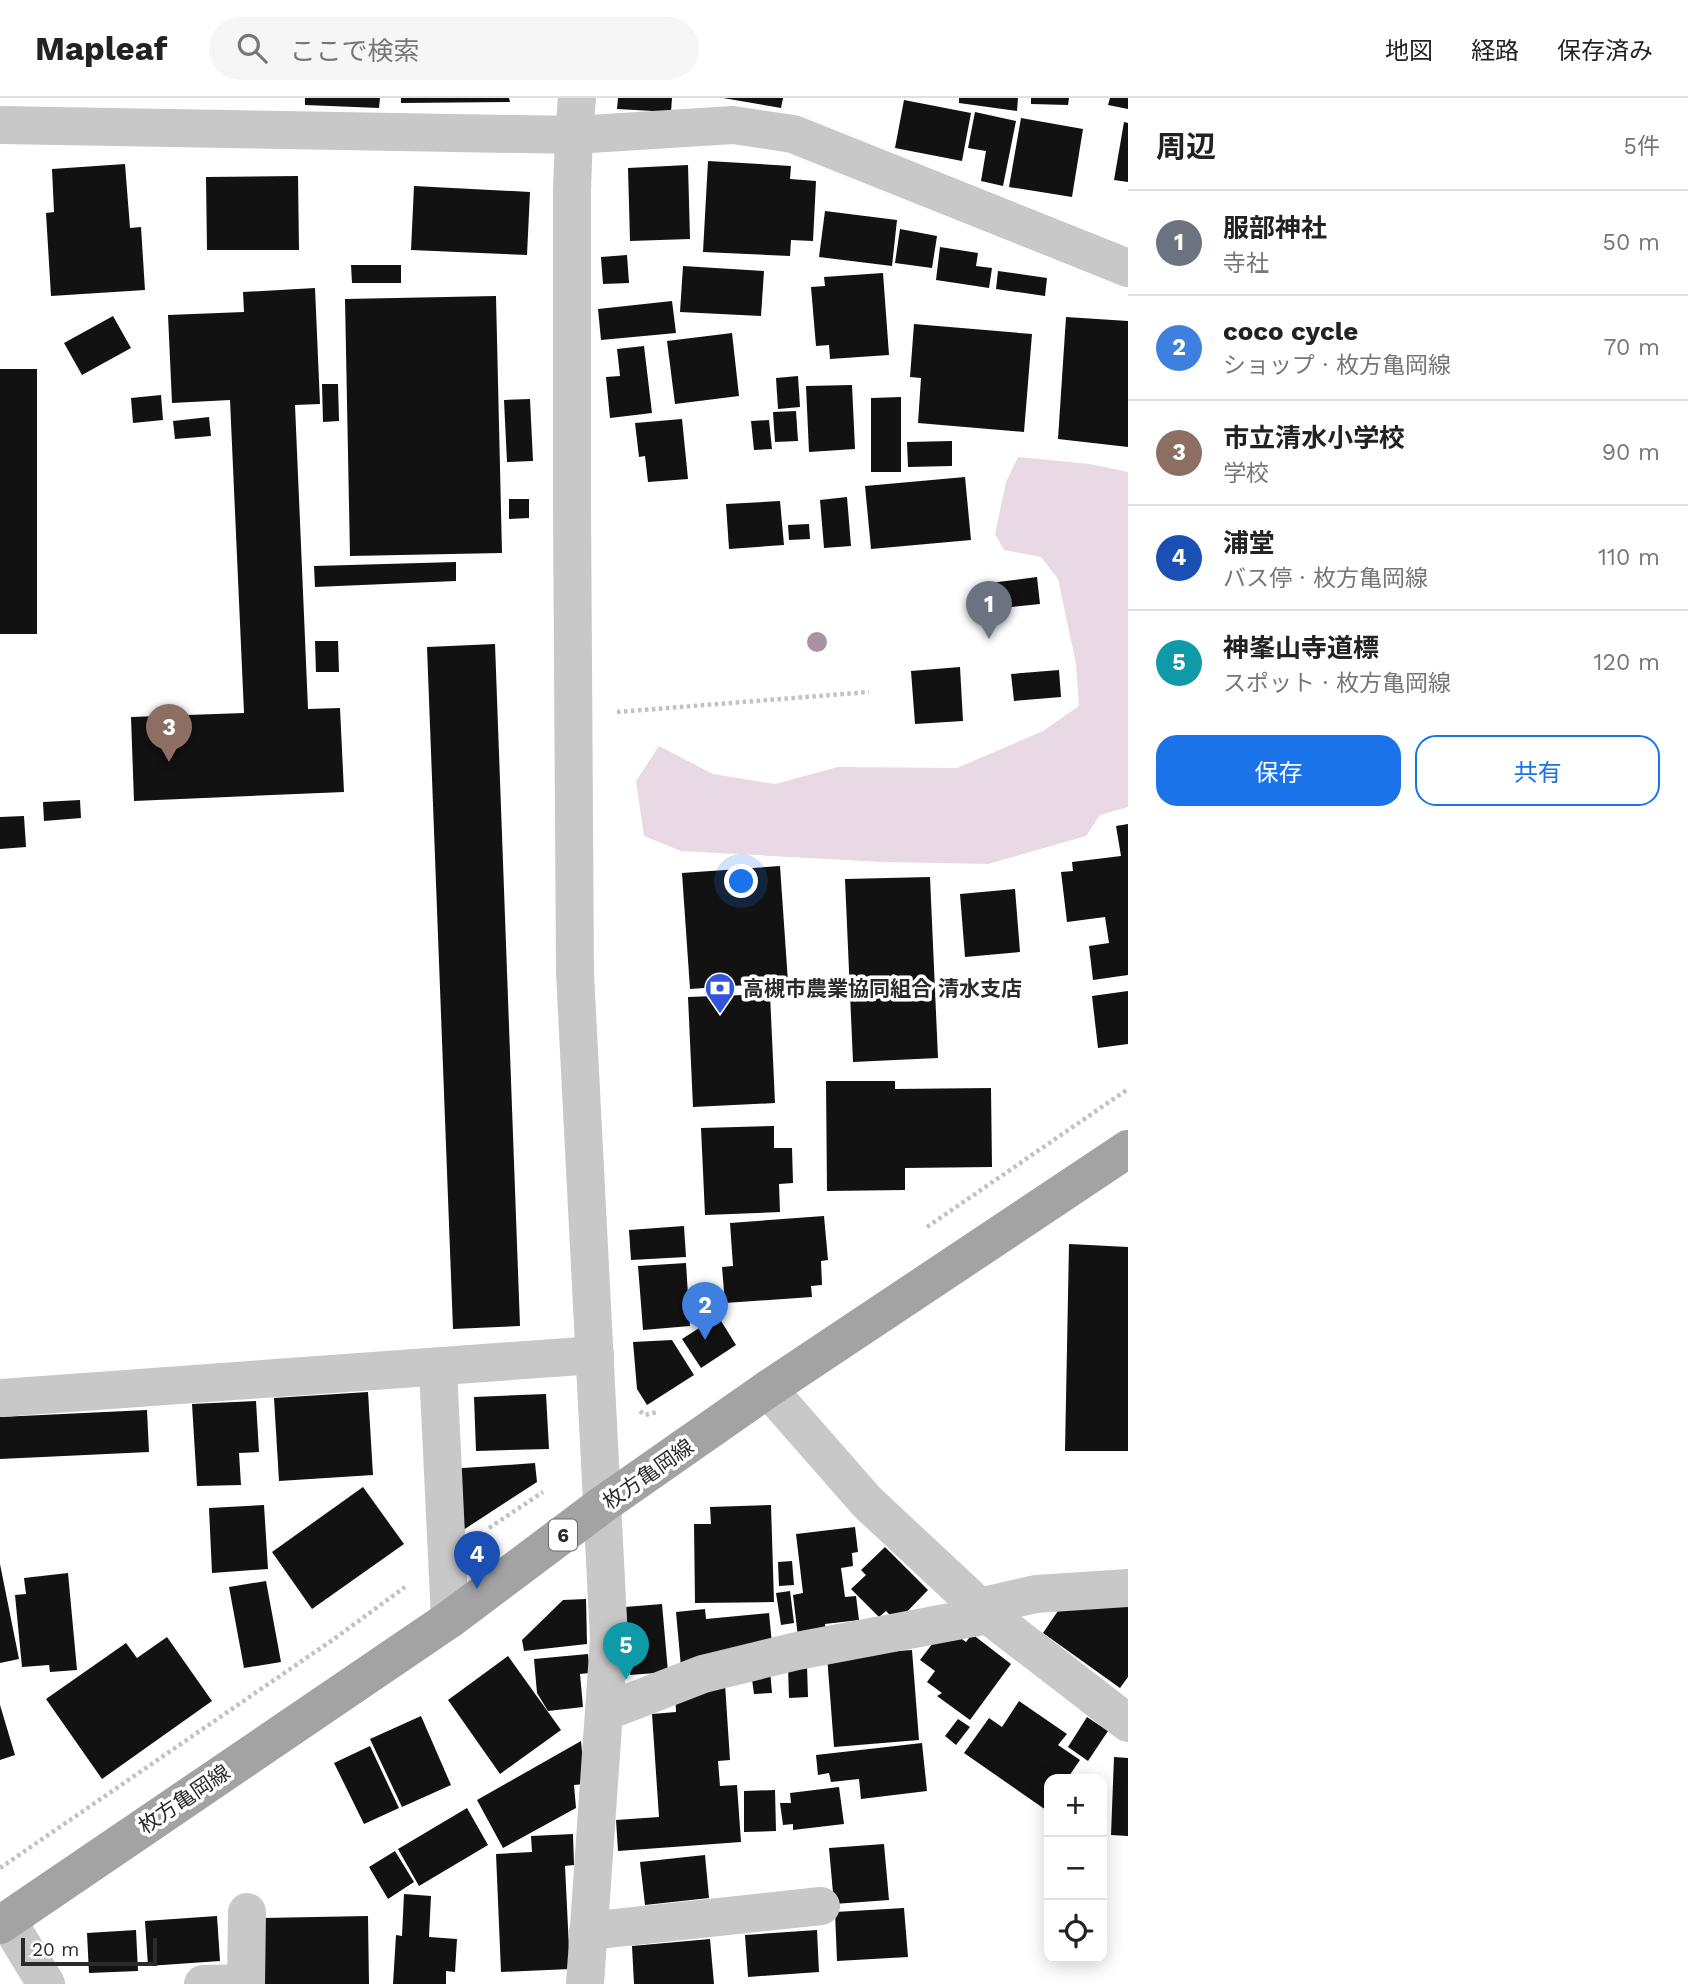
<!DOCTYPE html>
<html lang="ja">
<meta charset="utf-8">
<style>
:root{--surface:#fff;--page:#f6f6f6;--text:#222;--muted:#767676;--line:#e0e0e0;--accent:#1a73e8}
body{margin:0;font-family:"Work Sans","Noto Sans JP",sans-serif;background:var(--page);color:var(--text)}
.controls{position:absolute;right:21px;bottom:21px;display:grid;overflow:hidden;border-radius:14px;box-shadow:0 4px 18px #0003}
.controls button{width:63px;height:63px;display:grid;place-items:center;padding:0;border:0;border-bottom:2px solid var(--line);background:var(--surface);color:var(--text);font:35px sans-serif}
.scale{position:absolute;left:21px;bottom:18px;width:136px;box-sizing:border-box;padding-left:7px;border:4px solid #2b2b2b;border-top:0;font-size:19px;line-height:24px;white-space:nowrap;color:#2b2b2b;-webkit-text-stroke:5px #fff;paint-order:stroke}
.you{position:absolute;left:742px;top:784px;width:24px;height:24px;margin:-18px;border:5px solid #fff;border-radius:50%;background:#1a73e8;box-shadow:0 0 0 10px #1a73e833}
.badge{display:grid;place-items:center;width:46px;height:46px;border-radius:50%;background:var(--accent);color:#fff;font-size:23px;font-weight:700}
.pin{position:absolute;translate:-50% -58px;filter:drop-shadow(0 2px 4px #0008)}
.pin::after{content:'';position:absolute;top:37px;width:24px;height:21px;background:inherit;clip-path:polygon(0 0,100% 0,50% 100%)}
.list{margin:0;padding:0;list-style:none}
h2{display:flex;justify-content:space-between;align-items:center;height:91px;margin:0;padding:0 28px;font-size:30px}
h2 small{font-size:23px;font-weight:400;color:var(--muted)}
.list li{display:grid;grid-template-columns:46px 1fr auto;gap:21px;align-items:center;box-sizing:border-box;height:105px;padding:0 28px;border-top:2px solid var(--line)}
.list b{display:block;font-size:26px;white-space:nowrap}
.list p{margin:0;font-size:23px;white-space:nowrap;color:var(--muted)}
.list em{font-size:23px;font-style:normal;color:var(--muted)}
.actions{display:flex;gap:14px;padding:21px 28px}
.actions a{flex:1;padding:16px 0;border:2px solid var(--accent);border-radius:21px;text-align:center;font-size:24px;color:var(--accent)}
.actions .main{background:var(--accent);color:#fff}
.icon{flex:none;width:38px;height:38px;fill:none;stroke:currentColor;stroke-width:2;stroke-linecap:round;stroke-linejoin:round}
.map{position:relative;flex:none;width:1128px;height:1886px;overflow:hidden}
header{display:flex;align-items:center;gap:42px;box-sizing:border-box;height:98px;padding:0 35px;background:var(--surface);border-bottom:2px solid var(--line)}
header strong{font-size:33px}
nav{display:flex;gap:38px;margin-inline-start:auto;font-size:24px}
.search{width:490px;height:63px;background:var(--page);display:flex;align-items:center;gap:18px;box-sizing:border-box;padding:0 24px;border-radius:38px;color:var(--muted);font-size:26px}
main{display:flex}
aside{flex:1;background:var(--surface)}
.map>svg:first-child{display:block}
</style>
<header>
<strong>Mapleaf</strong>
<div class="search"><svg class="icon" aria-label="search" viewBox="0 0 24 24"><circle cx="10" cy="10" r="6"/><path d="M15 15l6 6"/></svg>ここで検索</div>
<nav><a>地図</a><a>経路</a><a>保存済み</a></nav>
</header>
<main>
<div class="map">
<svg width="1128" height="1886" viewBox="0 0 1128 1886">
<rect width="100%" height="100%" fill="#fff"/>
<!-- green -->
<polygon fill="#e9d9e4" points="1018,359 1090,366 1128,374 1128,709 1100,717 1086,738 988,766 882,764 681,753 644,738 636,683 659,648 713,676 775,686 838,669 957,670 1043,633 1079,608 1076,566 1058,481 1041,459 1004,452 995,436 1006,384"/>
<!-- building -->
<g fill="#121212">
<polygon points="305,0 380,0 379,10 305,7"/>
<polygon points="401,0 509,0 510,4 401,5"/>
<polygon points="618,0 672,0 671,14 617,11"/>
<polygon points="723,0 783,0 781,10"/>
<polygon points="959,0 1018,0 1017,13 959,5"/>
<polygon points="1031,0 1069,0 1068,7 1031,6"/>
<polygon points="1110,0 1128,0 1128,11 1108,7"/>
<polygon points="904,2 971,15 962,63 895,50"/>
<polygon points="975,14 1016,23 1003,88 981,83 986,53 968,50"/>
<polygon points="1021,20 1083,31 1072,99 1009,89"/>
<polygon points="1124,24 1128,25 1128,84 1114,82"/>
<polygon points="708,63 791,68 790,81 816,83 813,143 791,142 790,158 703,154"/>
<polygon points="125,66 130,130 141,129 145,192 51,198 46,115 54,114 52,71"/>
<polygon points="688,67 690,141 630,143 628,70"/>
<polygon points="298,78 299,152 207,152 206,79"/>
<polygon points="414,88 530,94 527,157 411,152"/>
<polygon points="825,113 897,122 892,168 819,159"/>
<polygon points="900,131 937,138 932,170 895,165"/>
<polygon points="940,149 978,155 976,168 992,170 989,190 936,182"/>
<polygon points="627,157 629,185 603,186 601,159"/>
<polygon points="351,167 401,167 401,185 352,185"/>
<polygon points="683,168 764,173 761,218 680,214"/>
<polygon points="998,173 1047,180 1045,198 996,191"/>
<polygon points="883,175 889,257 830,261 829,247 816,248 811,189 825,188 824,179"/>
<polygon points="315,190 320,306 295,307 308,611 340,610 344,694 134,703 131,619 244,615 230,302 172,305 168,217 244,214 243,194"/>
<polygon points="496,198 502,455 350,458 345,201"/>
<polygon points="672,203 676,235 601,242 598,211"/>
<polygon points="113,218 131,250 82,277 64,245"/>
<polygon points="1066,219 1128,223 1128,349 1058,341"/>
<polygon points="914,226 1032,236 1024,334 918,325 921,280 910,279"/>
<polygon points="732,235 739,298 675,306 667,243"/>
<polygon points="644,248 652,315 610,320 606,279 620,278 617,251"/>
<rect x="0" y="271" width="37" height="265"/>
<polygon points="798,278 800,309 778,311 776,280"/>
<polygon points="322,286 338,286 339,323 323,324"/>
<polygon points="852,287 855,351 809,354 806,288"/>
<polygon points="161,297 163,322 133,325 131,300"/>
<polygon points="901,299 901,374 871,374 871,300"/>
<polygon points="530,301 533,363 507,364 504,302"/>
<polygon points="796,313 798,343 775,344 773,314"/>
<polygon points="209,319 211,338 175,341 173,323"/>
<polygon points="682,321 688,381 648,384 645,358 639,359 635,325"/>
<polygon points="769,322 772,351 754,352 751,323"/>
<polygon points="952,343 952,368 908,369 907,344"/>
<polygon points="965,379 971,442 871,451 865,388"/>
<polygon points="847,399 851,448 824,450 820,402"/>
<polygon points="509,401 529,401 529,420 509,421"/>
<polygon points="780,403 784,447 729,451 726,406"/>
<polygon points="809,426 810,441 789,442 788,427"/>
<polygon points="456,464 456,483 315,489 314,468"/>
<polygon points="1037,479 1040,506 993,511 990,485"/>
<polygon points="315,543 338,543 339,574 316,574"/>
<polygon points="495,546 520,1228 453,1231 427,549"/>
<polygon points="960,569 963,623 915,626 911,573"/>
<polygon points="1059,572 1061,599 1014,603 1011,576"/>
<polygon points="80,702 81,720 44,723 43,704"/>
<polygon points="24,718 26,749 0,751 0,719"/>
<polygon points="1128,726 1128,877 1093,882 1089,848 1109,845 1105,819 1067,824 1061,774 1073,773 1072,764 1121,758 1116,728"/>
<polygon points="780,768 788,884 690,891 682,775"/>
<polygon points="930,779 938,960 853,964 845,781"/>
<polygon points="1015,791 1020,854 965,859 960,796"/>
<polygon points="1128,893 1128,946 1098,950 1092,898"/>
<polygon points="770,896 775,1005 693,1009 688,899"/>
<polygon points="826,983 895,983 895,991 991,990 992,1069 905,1070 905,1092 827,1093"/>
<polygon points="774,1028 774,1050 792,1050 793,1085 779,1086 780,1114 705,1117 701,1030"/>
<polygon points="824,1118 828,1162 821,1163 822,1187 811,1188 812,1199 725,1205 722,1169 733,1168 730,1125"/>
<polygon points="684,1128 686,1159 631,1162 629,1132"/>
<polygon points="1069,1146 1128,1149 1128,1353 1065,1353"/>
<polygon points="686,1165 690,1228 643,1232 638,1168"/>
<polygon points="718,1218 736,1247 701,1270 682,1241"/>
<polygon points="672,1242 694,1277 647,1307 637,1291 633,1244"/>
<polygon points="368,1294 373,1377 279,1383 274,1300"/>
<polygon points="546,1296 549,1351 476,1353 474,1299"/>
<polygon points="256,1303 259,1354 239,1355 241,1387 197,1388 192,1306"/>
<polygon points="147,1312 149,1354 0,1361 0,1319"/>
<polygon points="535,1365 537,1384 454,1438 449,1371"/>
<polygon points="363,1389 404,1446 312,1511 272,1454"/>
<polygon points="264,1407 268,1471 212,1475 209,1410"/>
<polygon points="771,1407 774,1504 695,1505 694,1426 711,1426 710,1409"/>
<polygon points="855,1429 858,1454 852,1455 853,1468 841,1470 845,1499 856,1498 859,1522 825,1526 826,1535 798,1539 793,1497 803,1495 796,1436"/>
<polygon points="885,1449 928,1492 897,1524 886,1513 879,1519 851,1491 866,1477 861,1472"/>
<polygon points="792,1463 794,1487 779,1488 778,1464"/>
<polygon points="0,1466 19,1561 0,1565"/>
<polygon points="68,1475 77,1572 50,1574 49,1567 22,1569 15,1497 26,1496 24,1480"/>
<polygon points="266,1483 281,1564 244,1570 229,1489"/>
<polygon points="790,1493 794,1525 781,1527 776,1495"/>
<polygon points="586,1501 587,1546 524,1553 522,1542 563,1502"/>
<polygon points="1128,1505 1128,1579 1120,1590 1043,1535 1062,1507"/>
<polygon points="662,1506 668,1574 630,1577 625,1509"/>
<polygon points="705,1511 706,1521 769,1515 772,1546 681,1569 676,1514"/>
<polygon points="945,1529 966,1544 972,1536 1011,1566 970,1622 937,1598 942,1595 927,1584 935,1573 920,1562"/>
<polygon points="167,1539 212,1603 102,1681 46,1601 126,1545 137,1560"/>
<polygon points="912,1552 919,1642 834,1649 827,1558"/>
<polygon points="588,1556 590,1575 580,1576 583,1609 548,1613 537,1595 534,1561"/>
<polygon points="508,1558 561,1632 500,1676 448,1602"/>
<polygon points="807,1568 808,1599 789,1600 788,1569"/>
<polygon points="770,1572 772,1595 754,1596 751,1574"/>
<polygon points="725,1586 730,1662 718,1663 720,1688 737,1687 741,1744 618,1753 616,1722 659,1719 652,1616 676,1614 675,1590"/>
<polygon points="1019,1603 1067,1636 1058,1647 1080,1662 1067,1681 1049,1681 1049,1707 1046,1712 964,1655 989,1620 1002,1629"/>
<polygon points="0,1607 15,1657 0,1662"/>
<polygon points="421,1618 451,1687 402,1709 370,1641"/>
<polygon points="1087,1619 1108,1633 1088,1663 1068,1649"/>
<polygon points="958,1621 970,1629 956,1647 945,1638"/>
<polygon points="581,1643 585,1686 574,1687 576,1710 503,1750 477,1702"/>
<polygon points="922,1645 927,1693 861,1701 859,1681 831,1684 829,1675 818,1677 816,1657"/>
<polygon points="370,1648 399,1710 364,1726 334,1665"/>
<polygon points="1114,1659 1128,1660 1128,1738 1111,1737"/>
<polygon points="839,1689 844,1726 793,1732 793,1726 783,1727 780,1705 791,1705 790,1695"/>
<polygon points="775,1692 776,1733 744,1734 744,1693"/>
<polygon points="467,1710 488,1747 419,1788 398,1751"/>
<polygon points="573,1736 574,1767 565,1768 570,1871 501,1874 496,1756 532,1754 531,1738"/>
<polygon points="884,1746 889,1802 834,1806 829,1750"/>
<polygon points="395,1753 414,1784 388,1801 369,1769"/>
<polygon points="705,1757 709,1800 645,1807 640,1764"/>
<polygon points="404,1796 431,1798 429,1839 457,1841 455,1874 446,1873 446,1886 393,1886 396,1837 402,1838"/>
<polygon points="904,1810 908,1859 837,1863 835,1814"/>
<polygon points="217,1818 220,1863 148,1868 145,1823"/>
<polygon points="368,1818 369,1886 264,1886 263,1820"/>
<polygon points="136,1832 138,1873 89,1875 87,1835"/>
<polygon points="817,1832 819,1874 748,1879 745,1837"/>
<polygon points="710,1841 714,1886 634,1886 632,1848"/>
</g>
<g fill="none" stroke-linecap="round" stroke-linejoin="round">
<!-- path -->
<g stroke="#c2c2c2" stroke-width="4.5" stroke-dasharray="3.5 3.5" stroke-linecap="butt">
<polyline points="617,614 869,594"/>
<polyline points="927,1129 1128,991"/>
<polyline points="640,1313 645,1317 657,1314"/>
<polyline points="489,1430 543,1394"/>
<polyline points="0,1770 334,1541 405,1489"/>
</g>
<!-- minor -->
<g stroke="#c8c8c8" stroke-width="38">
<polyline points="574,37 572,92 572,409 575,875 609,1541 585,1886"/>
<polyline points="438,1270 450,1521"/>
<polyline points="768,1291 867,1404 988,1517 1128,1625"/>
<polyline points="0,1300 595,1257"/>
<polyline points="979,1509 1036,1496 1128,1490"/>
<polyline points="605,1614 703,1576 797,1553 988,1517"/>
<polyline points="7,1822 46,1886"/>
<polyline points="588,1833 821,1808"/>
<polyline points="203,1886 246,1885"/>
<polyline points="246,1886 247,1814"/>
</g>
<!-- tertiary -->
<g stroke="#c8c8c8" stroke-width="38">
<polyline points="0,27 574,37 733,27 793,36 1128,170"/>
<polyline points="574,37 577,0"/>
</g>
<!-- primary -->
<polyline stroke="#a3a3a3" stroke-width="38" points="0,1827 450,1521 602,1407 768,1291 1128,1051"/>
</g>
<!-- trees -->
<circle fill="#aa93a1" cx="817" cy="544" r="10"/>
<!-- icons -->
<defs>
<g id="bank-pin" transform="scale(1.575)"><path d="M0 17L-7.5 6A9.5 9.5 0 1 1 7.5 6Z" fill="#3255de" stroke="#fff"/><path d="M-6-4H6V4H-6ZM0-2.3a2.3 2.3 0 1 0 0 4.6a2.3 2.3 0 1 0 0-4.6Z" fill="#fff"/></g>
</defs>
<g fill-rule="evenodd">
<use href="#bank-pin" x="720" y="890"/>
</g>
<g text-anchor="middle" dominant-baseline="central" stroke-width="7" stroke-linejoin="round" paint-order="stroke">
<!-- shield labels -->
<rect fill="#fff" stroke="#6b6b6b" stroke-width="2" x="549" y="1421.5" width="28" height="31" rx="5"/>
<g font-size="19" font-weight="bold" fill="#2b2b2b">
<text x="563" y="1437">6</text>
</g>
<!-- poi labels -->
<g font-size="21" font-weight="bold" fill="#2b2b2b" stroke="#fff" text-anchor="start">
<text x="743" y="890">高槻市農業協同組合 清水支店</text>
</g>
<!-- street labels -->
<g font-size="21" fill="#2b2b2b" stroke="#fff">
<text transform="translate(648 1376) rotate(-35)">枚方亀岡線</text>
<text transform="translate(184 1701) rotate(-34)">枚方亀岡線</text>
</g>
</g>
</svg>
<div class="controls">
<button>+</button>
<button>−</button>
<button><svg class="icon" aria-label="locate" viewBox="0 0 24 24"><circle cx="12" cy="12" r="6"/><path d="M12 2v4M12 18v4M2 12h4M18 12h4"/></svg></button>
</div>
<div class="scale">20 m</div>
<div class="you"></div>
<div class="pin badge" style="left:989px;top:541px;background:#6b7280">1</div>
<div class="pin badge" style="left:705px;top:1242px;background:#3f7fe0">2</div>
<div class="pin badge" style="left:169px;top:664px;background:#8d6e63">3</div>
<div class="pin badge" style="left:477px;top:1491px;background:#1a4fb4">4</div>
<div class="pin badge" style="left:626px;top:1582px;background:#0f9aa8">5</div>
</div>
<aside>
<h2>周辺<small>5件</small></h2>
<ul class="list">
<li><span class="badge" style="background:#6b7280">1</span><div><b>服部神社</b><p>寺社</p></div><em>50 m</em></li>
<li><span class="badge" style="background:#3f7fe0">2</span><div><b>coco cycle</b><p>ショップ · 枚方亀岡線</p></div><em>70 m</em></li>
<li><span class="badge" style="background:#8d6e63">3</span><div><b>市立清水小学校</b><p>学校</p></div><em>90 m</em></li>
<li><span class="badge" style="background:#1a4fb4">4</span><div><b>浦堂</b><p>バス停 · 枚方亀岡線</p></div><em>110 m</em></li>
<li><span class="badge" style="background:#0f9aa8">5</span><div><b>神峯山寺道標</b><p>スポット · 枚方亀岡線</p></div><em>120 m</em></li>
</ul>
<div class="actions"><a class="main">保存</a><a>共有</a></div>
</aside>
</main>
